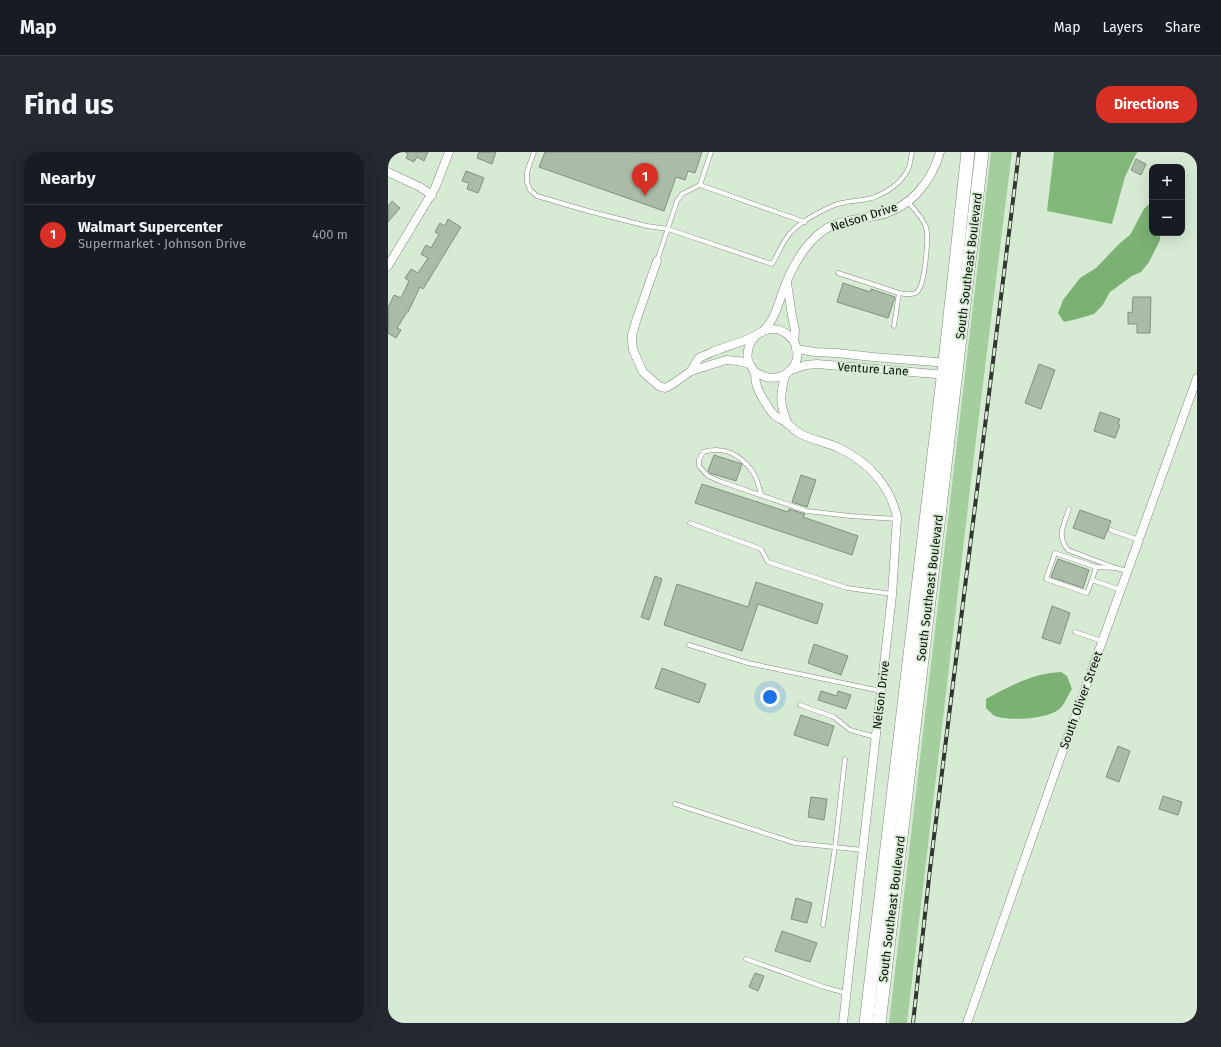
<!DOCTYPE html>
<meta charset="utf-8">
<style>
:root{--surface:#171b24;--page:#242831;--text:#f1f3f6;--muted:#9ea1a6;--line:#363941;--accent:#d93025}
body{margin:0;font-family:"Fira Sans",sans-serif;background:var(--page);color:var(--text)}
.controls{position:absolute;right:12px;top:12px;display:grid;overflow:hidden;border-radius:8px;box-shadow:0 4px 16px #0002}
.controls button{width:36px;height:36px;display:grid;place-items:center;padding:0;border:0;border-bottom:1px solid var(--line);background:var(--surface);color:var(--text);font:20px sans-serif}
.you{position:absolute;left:382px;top:545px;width:14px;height:14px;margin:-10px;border:3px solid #fff;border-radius:50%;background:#1a73e8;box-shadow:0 0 0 6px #1a73e833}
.badge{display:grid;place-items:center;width:26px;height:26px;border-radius:50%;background:var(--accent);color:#fff;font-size:13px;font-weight:700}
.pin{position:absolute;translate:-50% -33px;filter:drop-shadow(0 1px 2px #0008)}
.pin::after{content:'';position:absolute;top:21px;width:14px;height:12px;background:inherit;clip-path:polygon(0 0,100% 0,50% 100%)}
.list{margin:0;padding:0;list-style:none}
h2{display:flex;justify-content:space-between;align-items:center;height:52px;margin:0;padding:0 16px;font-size:17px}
h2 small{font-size:13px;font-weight:400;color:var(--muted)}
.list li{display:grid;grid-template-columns:26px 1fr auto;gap:12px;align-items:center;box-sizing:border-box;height:60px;padding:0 16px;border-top:1px solid var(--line)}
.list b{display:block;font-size:15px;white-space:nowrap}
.list p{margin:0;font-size:13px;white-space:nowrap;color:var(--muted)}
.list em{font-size:13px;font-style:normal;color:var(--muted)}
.map{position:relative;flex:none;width:809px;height:871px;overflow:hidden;border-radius:16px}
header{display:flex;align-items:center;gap:24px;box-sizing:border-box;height:56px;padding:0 20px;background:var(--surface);border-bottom:1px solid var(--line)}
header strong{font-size:19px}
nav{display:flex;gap:22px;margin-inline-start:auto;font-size:14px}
.intro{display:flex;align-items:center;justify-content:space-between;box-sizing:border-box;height:96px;padding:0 24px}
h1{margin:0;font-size:28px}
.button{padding:10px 18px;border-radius:16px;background:var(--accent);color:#fff;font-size:14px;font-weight:700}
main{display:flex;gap:24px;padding:0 24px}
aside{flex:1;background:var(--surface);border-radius:16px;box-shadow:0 4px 16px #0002}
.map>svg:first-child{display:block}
</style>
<header>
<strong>Map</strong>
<nav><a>Map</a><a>Layers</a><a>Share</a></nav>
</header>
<div class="intro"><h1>Find us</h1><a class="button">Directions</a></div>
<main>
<aside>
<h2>Nearby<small></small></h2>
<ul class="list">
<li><span class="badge">1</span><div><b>Walmart Supercenter</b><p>Supermarket · Johnson Drive</p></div><em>400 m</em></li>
</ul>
</aside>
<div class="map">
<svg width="809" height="871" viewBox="0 0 809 871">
<rect width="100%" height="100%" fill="#d7ead4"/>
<!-- green -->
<polygon fill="#a5ce9f" points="603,0 624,0 586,304 519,871 501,871"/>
<!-- forest -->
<polygon fill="#82b87a" points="666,0 750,0 748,2 737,25 724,72 659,59"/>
<!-- water -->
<g fill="#7bb173">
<polygon points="764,49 764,81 772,81 772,88 761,110 753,120 744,124 722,140 714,154 706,162 689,167 676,170 670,161 675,148 692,126 708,116 732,91 742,83 756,57"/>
<path d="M673,520l6,4 5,13c-4,6 -8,17 -14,21 -12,9 -51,12 -65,5 -2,-2 -5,-5 -7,-7v-9c23,-13 48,-26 75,-27z"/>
</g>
<!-- building -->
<g fill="#aabca7" stroke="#80917d">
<polygon points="17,0 40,0 36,9 29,5 26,10 18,6 20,2"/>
<polygon points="91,0 108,0 104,12 89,6"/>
<polygon points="157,0 314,0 307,21 300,19 297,28 288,25 276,59 151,15"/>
<polygon points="748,7 758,12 753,23 743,18"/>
<polygon points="78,19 96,26 90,41 79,37 81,31 74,29"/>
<polygon points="4,49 12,56 0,70 0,54"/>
<polygon points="60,67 73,75 35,137 32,135 20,160 19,160 9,176 13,178 8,186 0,181 0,156 6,143 13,146 21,129 17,126 23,117 30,121 40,106 33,102 38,93 43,96 51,82 47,80 52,71 57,74"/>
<polygon points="455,131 482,140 483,137 507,145 500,166 449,150"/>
<polygon points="745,145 763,145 762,181 749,181 749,172 740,172 740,160 744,161"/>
<polygon points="651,212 667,218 653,257 637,251"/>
<polygon points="712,260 732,267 730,272 732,273 727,286 706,279"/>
<polygon points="326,303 354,312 348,329 322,321 320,319"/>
<polygon points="413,323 428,328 419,355 404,350"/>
<polygon points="314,332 400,360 401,357 417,362 415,365 470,384 464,403 307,351"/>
<polygon points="692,358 723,369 716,387 685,376"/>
<polygon points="670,407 701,418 695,436 663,425"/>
<polygon points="267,424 274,427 261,468 253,465"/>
<polygon points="368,430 435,452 429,472 370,452 354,499 276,473 289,432 360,455"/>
<polygon points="664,454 682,461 672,492 654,486"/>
<polygon points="426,492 460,504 453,523 420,511"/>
<polygon points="274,516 318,532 311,551 267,536"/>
<polygon points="433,539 449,544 450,539 463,543 458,557 430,548"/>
<polygon points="413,563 446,574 440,594 406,583"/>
<polygon points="730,594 742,599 731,630 718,625"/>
<polygon points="775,644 794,650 790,663 771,657"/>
<polygon points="423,645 439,647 436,668 420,665"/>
<polygon points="408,746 424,751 419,771 403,767"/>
<polygon points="394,779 429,791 422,810 387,799"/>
<polygon points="367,821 376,824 370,839 361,835"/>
</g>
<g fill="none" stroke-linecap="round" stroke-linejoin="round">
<!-- lane casing -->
<g stroke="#7d8e7a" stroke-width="5">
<g id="lane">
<path d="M146,0l-7,20v10l3,8 7,6 51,15 59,15 21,3 104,35c6,-10 11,-23 19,-32 10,-10 26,-19 39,-25 15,-7 27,-5 42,-9 15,-5 31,-16 37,-31 1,-4 2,-10 3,-15"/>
<polyline points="312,33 417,70"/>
<polyline points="269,109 289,49 294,42 312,33 323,0"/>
<polyline points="450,121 511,141 506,174"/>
<path d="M511,141c5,1 13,3 18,-1 8,-7 12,-55 9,-65 -3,-9 -12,-18 -18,-25"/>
<path d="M373,342c-2,-7 -4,-17 -9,-23 -12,-17 -29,-25 -49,-19l-4,8v6l9,10 14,6 85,29 43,5 47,3"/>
<path d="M681,357c-5,15 -13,27 -1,41l48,18"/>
<polyline points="302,371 373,397 380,410 459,436 504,442"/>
<polyline points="723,378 751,388"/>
<polyline points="708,415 728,416 739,419"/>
<polyline points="704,428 708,415 667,401 658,427 699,441 704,428 733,438"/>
<polyline points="687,480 714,489"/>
<polyline points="301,493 360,511 493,539"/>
<polyline points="412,553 446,565 462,578 487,585"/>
<polyline points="287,652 407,691 475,698"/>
<polyline points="435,773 447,695 457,607"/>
<polyline points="358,807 436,835 458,841"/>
</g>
</g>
<!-- street casing -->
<g stroke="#7d8e7a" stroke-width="9">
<g id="street">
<polyline points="0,20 32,35 44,43"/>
<polyline points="269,109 249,166 244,183 244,189 245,198 255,220 271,234 277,236 283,233 303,219 338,208 350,209 362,212"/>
<polyline points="0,114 47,36 61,0"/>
<polyline points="399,131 404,164 407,178 406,190"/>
<polyline points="408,197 427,200 449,201 485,205 561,211"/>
<polyline points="403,218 418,213 429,212 559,223"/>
<path d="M303,219c2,-4 5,-9 8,-13 3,-2 8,-3 11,-5 15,-7 40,-12 53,-22 11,-10 15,-26 20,-40 8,-22 19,-43 37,-58 16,-13 36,-13 55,-17 33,-6 56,-32 65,-64"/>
<path d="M366,219c30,22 58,-15 35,-35 -6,-6 -15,-8 -23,-6 -14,4 -22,20 -17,34 2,2 4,5 5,7 2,4 1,9 2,12 2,9 12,25 18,32 4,3 9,5 13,8 4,3 7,7 12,10 12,7 27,9 40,15 29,14 51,37 58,69l-5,78 -49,428"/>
<path d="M397,223c-5,21 -6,28 3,49"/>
<polyline points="579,871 669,615 809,226"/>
</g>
</g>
<!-- primary casing -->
<g stroke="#7d8e7a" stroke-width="14">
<g id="primary">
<polyline points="478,871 557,210 580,0"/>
<polyline points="491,871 594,0"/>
</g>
</g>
<!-- lane -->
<use href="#lane" stroke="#fff" stroke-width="4"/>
<!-- street -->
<use href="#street" stroke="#fff" stroke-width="8"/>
<!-- primary -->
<use href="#primary" stroke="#fff" stroke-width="13"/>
<!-- rail casing -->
<g stroke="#2f372e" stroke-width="4">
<polyline id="rail" points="525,871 542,717 631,0"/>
</g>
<!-- rail -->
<use href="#rail" stroke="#d7ead4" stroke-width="2.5" stroke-dasharray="8" stroke-linecap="butt"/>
</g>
<g text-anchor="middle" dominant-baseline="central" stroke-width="3.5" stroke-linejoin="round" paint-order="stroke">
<!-- street labels -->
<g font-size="12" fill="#0a1009" stroke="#d7ead4">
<text transform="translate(476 65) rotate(-18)">Nelson Drive</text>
<text transform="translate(581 114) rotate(-83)">South Southeast Boulevard</text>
<text transform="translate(485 217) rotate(4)">Venture Lane</text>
<text transform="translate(542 436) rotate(-83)">South Southeast Boulevard</text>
<text transform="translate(493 543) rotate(-83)">Nelson Drive</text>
<text transform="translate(693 548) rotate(-70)">South Oliver Street</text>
<text transform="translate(504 757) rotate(-83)">South Southeast Boulevard</text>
</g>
</g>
</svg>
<div class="controls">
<button>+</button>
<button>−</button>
</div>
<div class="you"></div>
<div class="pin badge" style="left:257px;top:44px">1</div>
</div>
</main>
